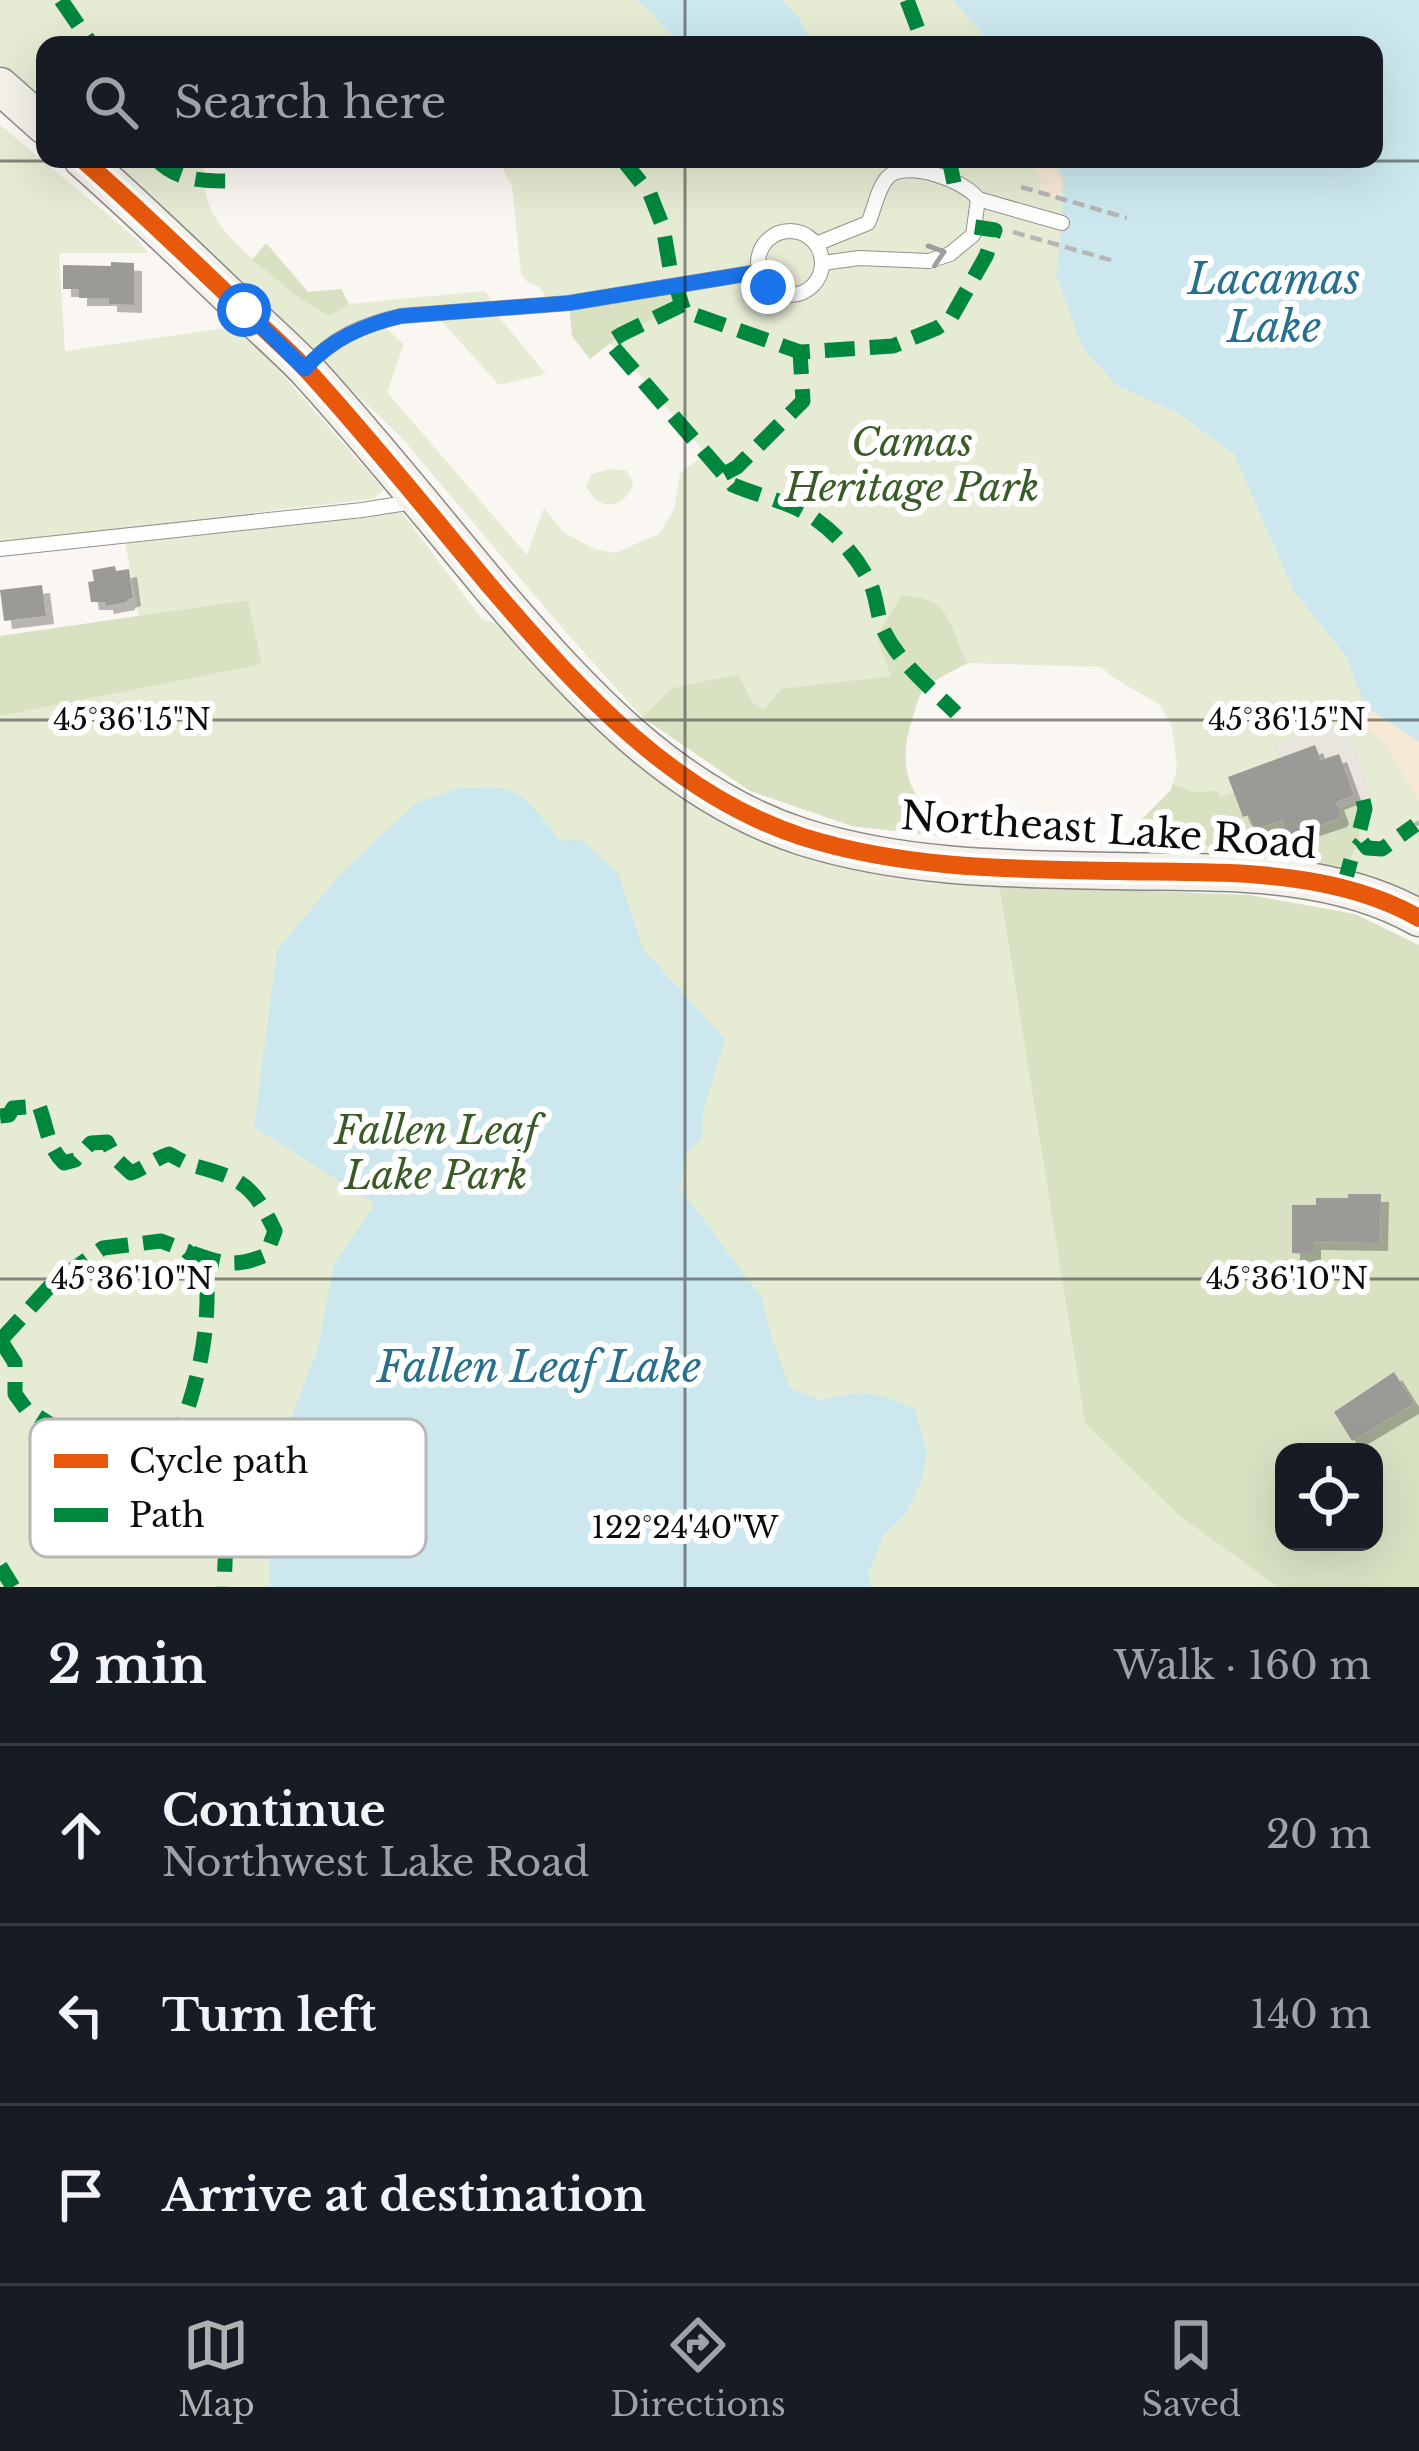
<!DOCTYPE html>
<meta charset="utf-8">
<style>
:root{--surface:#171b24;--page:#242831;--text:#f1f3f6;--muted:#9ea1a6;--line:#363941;--accent:#afb0b1}
body{margin:0;font-family:"Libre Baskerville",serif;background:var(--page);color:var(--text)}
.controls{position:absolute;right:36px;bottom:36px;display:grid;overflow:hidden;border-radius:24px;box-shadow:0 12px 48px #0002}
.controls button{width:108px;height:108px;display:grid;place-items:center;padding:0;border:0;border-bottom:3px solid var(--line);background:var(--surface);color:var(--text);font:60px sans-serif}
.stop{position:absolute;width:36px;height:36px;margin:-27px;border:9px solid #1a73e8;border-radius:50%;background:#fff}
.stop.end{background:#1a73e8;border-color:#fff;box-shadow:0 3px 12px #0008}
.list{margin:0;padding:0;list-style:none}
h2{display:flex;justify-content:space-between;align-items:center;height:156px;margin:0;padding:0 48px;font-size:51px}
h2 small{font-size:39px;font-weight:400;color:var(--muted)}
.list li{display:grid;grid-template-columns:78px 1fr auto;gap:36px;align-items:center;box-sizing:border-box;height:180px;padding:0 48px;border-top:3px solid var(--line)}
.list b{display:block;font-size:45px;white-space:nowrap}
.list p{margin:0;font-size:39px;white-space:nowrap;color:var(--muted)}
.list em{font-size:39px;font-style:normal;color:var(--muted)}
.icon{flex:none;width:66px;height:66px;fill:none;stroke:currentColor;stroke-width:2;stroke-linecap:round;stroke-linejoin:round}
.map{position:relative;flex:none;width:1419px;height:1587px;overflow:hidden}
.search{position:absolute;background:var(--surface);box-shadow:0 12px 48px #0002;left:36px;right:36px;top:36px;height:132px;display:flex;align-items:center;gap:30px;box-sizing:border-box;padding:0 42px;border-radius:24px;color:var(--muted);font-size:45px}
.sheet{height:696px;background:var(--surface)}
nav{display:flex;justify-content:space-around;align-items:center;box-sizing:border-box;height:168px;border-top:3px solid var(--line);background:var(--surface);font-size:33px;color:var(--muted)}
nav a{display:grid;justify-items:center;gap:6px}
nav .on{color:var(--accent)}
.map>svg:first-child{display:block}
</style>
<div class="map">
<svg width="1419" height="1587" viewBox="0 0 1419 1587">
<defs>
<filter id="shadow"><feDropShadow dx="8" dy="8" stdDeviation="0" flood-color="#0004"/></filter>
</defs>
<rect width="100%" height="100%" fill="#faf6f2"/>
<!-- green -->
<g fill="#e6ebd4" fill-rule="evenodd">
<polygon points="0,0 636,0 648,8 680,45 45,45 45,106 0,65"/>
<polygon points="783,0 953,0 991,45 813,45 799,18"/>
<polygon points="0,125 138,240 148,253 59,253 65,351 240,326 384,490 372,499 0,542"/>
<path d="M103,159h103c-9,46 15,70 46,100l14,-16 42,49 33,-3 8,15 136,-13 12,17 -4,2 53,64 -47,11 -64,-71 -56,8 25,22 -17,48 140,163 17,-47 20,25 31,16 20,4 44,-19 15,-25 6,-36 26,-19 -88,-104 -9,-7 -19,16 -18,-23 -3,-33h-19l-11,-16 -13,-6 -5,-8 -9,-86 -14,-28h288l26,6 22,-6h218l11,20 53,206 63,29 55,40 59,135 52,66 20,51 54,36v160l-37,-19 -90,-25 -128,-11 -199,-8 -113,-13 -102,-35 -108,-74 -79,-88 -162,-192 -195,-186zM967,663l134,4 13,11 46,27 12,22 5,41 -6,22 -32,32 -6,23 -167,-7c-11,-15 -31,-20 -44,-35 -22,-27 -19,-60 -8,-90 0,-1 6,-17 6,-18 10,-14 32,-24 47,-32z"/>
<path d="M610,469l16,1 7,12c-3,16 -19,29 -35,19 -5,-3 -8,-9 -12,-14l5,-13z"/>
<polygon points="400,510 482,619 500,624 520,650 599,731 641,765 999,885 1085,1423 1177,1514 1278,1587 0,1587 0,716 262,663 248,600 139,616 125,542"/>
</g>
<!-- forest -->
<g fill="#d8e2c3" fill-rule="evenodd">
<polygon points="266,243 308,292 341,289 349,304 329,316 300,299 253,260"/>
<polygon points="676,285 682,305 622,334 590,359 572,336 569,303"/>
<path d="M901,596c52,1 46,28 67,67 -15,8 -38,18 -48,32 -1,1 -6,17 -6,18 -11,31 -14,64 8,90 13,15 35,20 43,36l-113,-13 -102,-35 -108,-74 31,-29 65,-14 14,28 12,7 17,-20 110,-13 -14,-39z"/>
<polygon points="248,600 262,664 0,716 0,636"/>
<path d="M1173,784l20,8 25,-1 2,6 14,-5 9,24 6,-1 5,15 28,-10 25,11 31,-11v-11l25,-9c4,16 -9,28 -2,43l-8,9 -4,15 -213,-32 3,-13 32,-32z"/>
<path d="M999,885l251,10 105,19 64,31v642h-141l-101,-73 -92,-91zM1284,1452h90v90h-90z"/>
</g>
<!-- sand -->
<g fill="#f6ead6">
<polygon points="1028,159 1052,159 1063,179 1062,199 1040,192 1041,179"/>
<polygon points="1365,706 1419,742 1419,801 1386,746 1363,723 1357,709"/>
</g>
<!-- plaza -->
<polygon fill="#e9e4de" points="1344,719 1372,797 1338,809 1336,802 1339,754 1321,760 1315,745 1279,759 1274,745"/>
<!-- water -->
<g fill="#cce8ee">
<polygon points="636,0 783,0 799,18 813,45 680,45 648,9"/>
<polygon points="953,0 1419,0 1419,742 1365,706 1345,655 1293,590 1234,454 1179,414 1116,385 1082,347 1056,275 1062,223 1063,179 1052,159 1374,159 1374,45 991,45"/>
<path d="M460,788c14,1 37,-3 50,2 21,8 35,34 50,50l23,1 35,32 25,76 82,90 -22,73 -1,27 -16,15 -6,34 82,110 10,41 18,49 29,12 38,-7 22,2 35,13 13,43 -5,30 -15,31 -23,23 -16,39 3,13h-601l-1,-66 14,-82 35,-91 16,-84 41,-60 -121,-77 23,-177 65,-78 74,-69z"/>
</g>
<!-- building -->
<g fill="#9c9a97" filter="url(#shadow)">
<polygon points="111,262 134,263 134,305 109,304 109,298 79,298 79,289 63,289 63,265 111,266"/>
<polygon points="115,566 116,571 129,569 133,598 127,600 127,602 106,606 105,602 91,602 88,582 94,581 92,570"/>
<polygon points="42,585 46,616 4,621 0,590"/>
<polygon points="1315,745 1321,760 1339,754 1354,795 1336,802 1341,816 1339,819 1288,836 1282,820 1254,830 1249,815 1243,817 1228,777"/>
<polygon points="1348,1194 1381,1194 1380,1243 1313,1242 1313,1254 1292,1253 1292,1205 1316,1205 1316,1198 1348,1198"/>
<polygon points="1394,1372 1414,1404 1352,1441 1334,1412"/>
</g>
<g fill="none" stroke-linecap="round" stroke-linejoin="round">
<!-- service casing -->
<g stroke="#939190" stroke-width="16">
<g id="service">
<polyline points="978,199 1062,223"/>
<circle cx="790" cy="263" r="32"/>
<path d="M816,244l52,-21c7,-15 9,-34 20,-46 19,-18 78,4 90,22l-5,36 -23,19 -21,7 -70,-3 -36,5"/>
<path d="M309,365c24,-28 57,-41 92,-49l168,-13 189,-31"/>
<polyline points="0,549 362,510 413,502"/>
</g>
</g>
<!-- secondary casing -->
<g stroke="#8a8886" stroke-width="39">
<g id="secondary">
<polyline points="0,86 45,126"/>
<path d="M82,159c50,44 98,90 146,136 26,25 54,49 79,75 65,71 126,148 188,222 86,100 178,203 308,245 102,32 208,32 314,34 100,2 213,-4 302,47"/>
</g>
</g>
<!-- path -->
<g stroke="#b7b6b6" stroke-width="4.5" stroke-dasharray="12 6" stroke-linecap="butt">
<polyline points="1021,187 1127,218"/>
<polyline points="1013,232 1114,261"/>
<polyline points="1415,825 1419,822"/>
</g>
<!-- service -->
<use href="#service" stroke="#fefefd" stroke-width="14"/>
<!-- secondary -->
<use href="#secondary" stroke="#f3f1ea" stroke-width="36"/>
<!-- quiet -->
<g stroke="#00873e" stroke-width="15" stroke-dasharray="30 15" stroke-linecap="butt">
<polyline points="61,0 92,45"/>
<polyline points="907,0 924,45"/>
<path d="M156,159c23,24 52,22 83,22"/>
<polyline points="622,159 650,194 663,227 670,268 684,311 800,352 893,346 937,328 951,318 986,256 995,230 975,227"/>
<polyline points="949,159 954,183"/>
<path d="M682,305l-60,29 -13,8 124,143c28,12 60,17 85,36 21,15 42,40 53,64 6,14 6,30 12,44 16,34 47,58 73,84"/>
<polyline points="724,474 737,467 803,401 800,352"/>
<polyline points="1363,800 1365,809 1358,837 1367,848 1382,849 1415,825"/>
<polyline points="1343,889 1353,852 1361,843"/>
<path d="M0,1116l9,-1 4,-7 26,-2c8,20 8,41 25,57l11,-3 16,-17 16,-1 9,17 15,14c14,-5 23,-14 38,-19 8,4 17,10 26,12 48,13 58,19 80,65l-9,24c-31,13 -43,9 -74,-2"/>
<path d="M0,1341l52,-57 51,-36 58,-7 26,10 19,20c5,57 -8,114 -29,167 -7,16 -25,32 -25,50 1,19 28,39 47,41 3,0 15,-3 18,-4l9,15 -2,47"/>
<polyline points="1,1341 15,1363 15,1394 26,1409 61,1431 97,1463 122,1479 137,1484 156,1502"/>
<polyline points="0,1566 13,1587"/>
</g>
<!-- cycleway casing -->
<g stroke="#fff" stroke-width="26">
<path id="cycleway" d="M82,159c50,44 98,90 146,136 26,25 54,49 79,75 65,71 126,148 188,222 86,100 178,203 308,245 102,32 208,32 314,34 100,2 213,-4 302,47"/>
</g>
<!-- cycleway -->
<use href="#cycleway" stroke="#e8590c" stroke-width="18"/>
</g>
<!-- one-way arrows -->
<defs><path id="oneway-chevron" d="M-2-3.5L2.5 0L-2 3.5" fill="none" stroke-width="1.6" stroke-linecap="round" stroke-linejoin="round" transform="scale(3)"/></defs>
<use stroke="#9d9d9d" href="#oneway-chevron" transform="translate(937 254) rotate(-18)"/>
<g fill="none" stroke-linecap="round" stroke-linejoin="round">
<!-- route -->
<path stroke="#1a73e8" stroke-width="15" d="M244,310l61,59c25,-30 59,-44 96,-53l168,-13 189,-31 10,15"/>
</g>
<!-- ticks -->
<path fill="none" stroke="#0c0c0c" stroke-width="3" stroke-opacity="0.45" d="M685,0v45M685,159v1428M0,161h1419M0,720h1419M0,1279h1419"/>
<g text-anchor="middle" dominant-baseline="central" stroke-width="12" stroke-linejoin="round" paint-order="stroke">
<!-- park labels -->
<g font-size="39" font-style="italic" fill="#395b26" stroke="#fff">
<text x="912" y="442">Camas<tspan x="912" dy="45">Heritage Park</tspan></text>
<text x="436" y="1130">Fallen Leaf<tspan x="436" dy="45">Lake Park</tspan></text>
</g>
<!-- street labels -->
<g font-size="39" fill="#0c0c0c" stroke="#fff">
<text transform="translate(1109 830) rotate(4)">Northeast Lake Road</text>
</g>
<!-- water labels -->
<g font-size="42" font-style="italic" fill="#27708d" stroke="#fff">
<text x="1274" y="279">Lacamas<tspan x="1274" dy="48">Lake</tspan></text>
<text x="539" y="1367">Fallen Leaf Lake</text>
</g>
</g>
<!-- legend -->
<rect x="30" y="1419" width="396" height="138" rx="18" fill="#fff" stroke="#b6b6b6" stroke-width="3"/>
<rect x="54" y="1454" width="54" height="14" fill="#e8590c"/>
<rect x="54" y="1508" width="54" height="14" fill="#00873e"/>
<g font-size="33" fill="#0c0c0c">
<text x="129" y="1473">Cycle path</text>
<text x="129" y="1527">Path</text>
</g>
<g font-size="30" text-anchor="middle" fill="#0c0c0c" stroke="#fff" stroke-width="12" stroke-linejoin="round" paint-order="stroke">
<text x="132" y="730">45°36'15"N</text>
<text x="1287" y="730">45°36'15"N</text>
<text x="132" y="1289">45°36'10"N</text>
<text x="1287" y="1289">45°36'10"N</text>
<text x="685" y="1538">122°24'40"W</text>
</g>
</svg>
<div class="controls">
<button><svg class="icon" aria-label="locate" viewBox="0 0 24 24"><circle cx="12" cy="12" r="6"/><path d="M12 2v4M12 18v4M2 12h4M18 12h4"/></svg></button>
</div>
<div class="stop" style="left:244px;top:310px"></div>
<div class="stop end" style="left:768px;top:287px"></div>
<div class="search"><svg class="icon" aria-label="search" viewBox="0 0 24 24"><circle cx="10" cy="10" r="6"/><path d="M15 15l6 6"/></svg>Search here</div>
</div>
<section class="sheet">
<h2>2 min<small>Walk · 160 m</small></h2>
<ul class="list">
<li><svg class="icon" aria-label="ahead" viewBox="0 0 24 24"><path d="M12 20V5M6 11l6-6 6 6"/></svg><div><b>Continue</b><p>Northwest Lake Road</p></div><em>20 m</em></li>
<li><svg class="icon" aria-label="left" viewBox="0 0 24 24"><path d="M17 20v-9H6M10 6l-5 5 5 5"/></svg><div><b>Turn left</b></div><em>140 m</em></li>
<li><svg class="icon" aria-label="arrive" viewBox="0 0 24 24"><path d="M6 21V4h12l-3 4 3 4H6"/></svg><div><b>Arrive at destination</b></div></li>
</ul>
</section>
<nav>
<a class="on"><svg class="icon" aria-label="map" viewBox="0 0 24 24"><path d="M3 6l6-2 6 2 6-2v14l-6 2-6-2-6 2zM9 4v14M15 6v14"/></svg>Map</a>
<a><svg class="icon" aria-label="directions" viewBox="0 0 24 24"><path d="M12 3l9 9-9 9-9-9zM9 14v-3h6M13 9l2 2-2 2"/></svg>Directions</a>
<a><svg class="icon" aria-label="saved" viewBox="0 0 24 24"><path d="M7 4h10v16l-5-4-5 4z"/></svg>Saved</a>
</nav>
